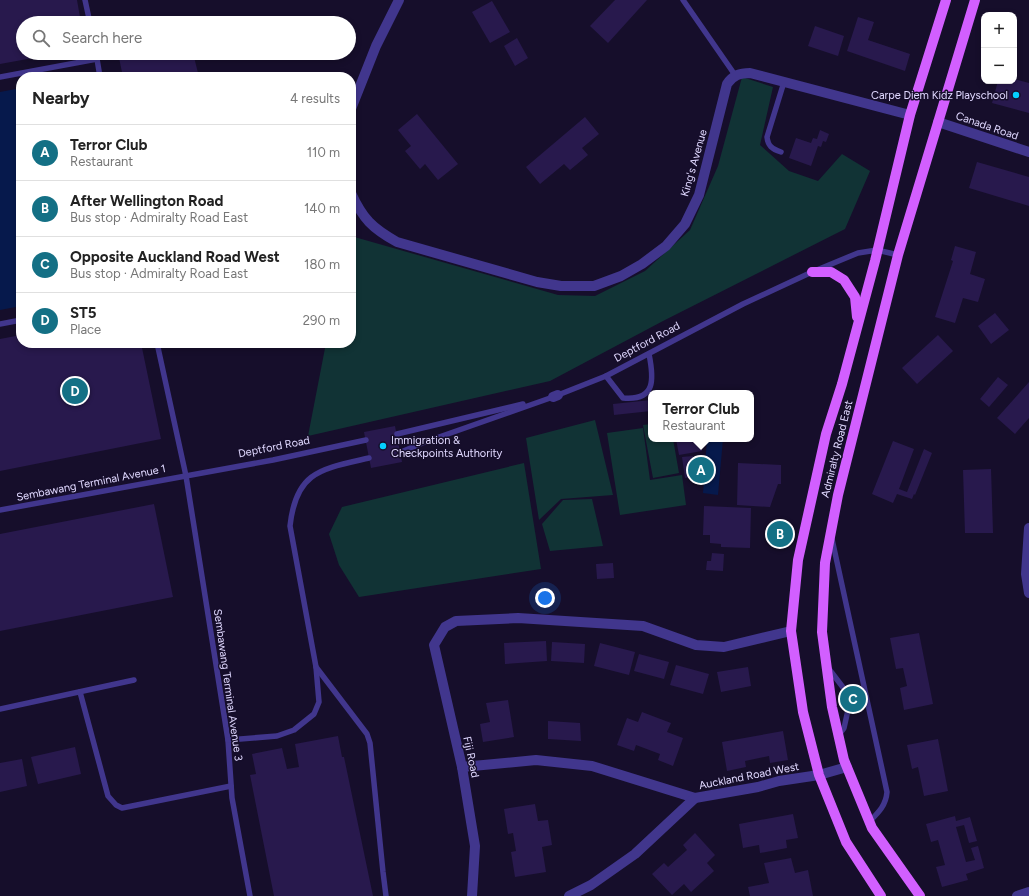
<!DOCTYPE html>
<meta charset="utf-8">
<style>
:root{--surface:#fff;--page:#f6f6f6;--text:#222;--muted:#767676;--line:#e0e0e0;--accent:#147085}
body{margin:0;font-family:Figtree,sans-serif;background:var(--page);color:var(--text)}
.controls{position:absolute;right:12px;top:12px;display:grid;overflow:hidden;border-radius:8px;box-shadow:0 2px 6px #0003}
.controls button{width:36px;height:36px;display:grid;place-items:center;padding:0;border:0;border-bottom:1px solid var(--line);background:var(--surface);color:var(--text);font:20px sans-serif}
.you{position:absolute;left:545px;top:598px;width:14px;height:14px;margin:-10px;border:3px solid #fff;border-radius:50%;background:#1a73e8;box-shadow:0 0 0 6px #1a73e833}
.badge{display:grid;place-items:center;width:26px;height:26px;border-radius:50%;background:var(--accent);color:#fff;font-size:13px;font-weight:700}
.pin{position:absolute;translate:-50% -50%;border:2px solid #fff;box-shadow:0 1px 4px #0006}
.popup{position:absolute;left:648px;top:390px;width:106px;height:52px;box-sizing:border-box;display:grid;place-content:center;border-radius:8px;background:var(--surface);filter:drop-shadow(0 1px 3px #0005);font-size:13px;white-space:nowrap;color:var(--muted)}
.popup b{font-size:15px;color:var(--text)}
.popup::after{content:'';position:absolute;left:50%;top:100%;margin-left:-8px;border:8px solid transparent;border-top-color:var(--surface)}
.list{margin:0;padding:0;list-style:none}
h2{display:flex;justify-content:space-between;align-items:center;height:52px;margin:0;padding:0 16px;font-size:17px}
h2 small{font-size:13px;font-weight:400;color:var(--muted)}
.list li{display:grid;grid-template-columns:26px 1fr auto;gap:12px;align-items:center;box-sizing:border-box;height:56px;padding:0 16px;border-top:1px solid var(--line)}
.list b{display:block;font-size:15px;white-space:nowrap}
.list p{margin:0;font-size:13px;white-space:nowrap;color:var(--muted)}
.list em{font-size:13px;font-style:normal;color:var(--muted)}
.icon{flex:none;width:22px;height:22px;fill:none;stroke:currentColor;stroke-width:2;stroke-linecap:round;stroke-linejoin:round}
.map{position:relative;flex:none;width:1029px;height:896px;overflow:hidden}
.search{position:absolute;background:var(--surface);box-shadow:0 2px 6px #0003;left:16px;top:16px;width:340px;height:44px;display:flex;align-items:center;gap:10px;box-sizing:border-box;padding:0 14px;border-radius:22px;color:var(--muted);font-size:15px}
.panel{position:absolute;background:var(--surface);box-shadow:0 2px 6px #0003;left:16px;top:72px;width:340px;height:276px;border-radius:16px}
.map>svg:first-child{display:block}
</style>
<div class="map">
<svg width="1029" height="896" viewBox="0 0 1029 896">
<rect width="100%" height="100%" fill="#160e2b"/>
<!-- green -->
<g fill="#113335">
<polygon points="742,77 773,87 760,145 789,171 818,181 842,154 870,171 845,229 663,321 550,381 308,436 326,343 351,343 351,236 558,295 595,296 645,271 690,230 718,166"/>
<polygon points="595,420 613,495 561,499 539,520 526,438"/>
<polygon points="651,424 651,439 673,439 679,473 653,478 643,425"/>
<polygon points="643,428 650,480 682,475 686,505 620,515 607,433"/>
<polygon points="524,463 541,569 359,597 339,565 329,534 342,507"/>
<polygon points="592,499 603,546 550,551 542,524 563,500"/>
</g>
<!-- water -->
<g fill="#06194c">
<polygon points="21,88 21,306 0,310 0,92"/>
<polygon points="707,439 723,439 718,495 703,493"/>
</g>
<!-- building -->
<g fill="#28194d">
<polygon points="0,0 77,0 81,23 23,23 23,53 55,54 0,64"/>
<polygon points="615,0 647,0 608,43 590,26"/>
<polygon points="492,1 510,32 490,43 472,12"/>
<polygon points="858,17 874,22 868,40 910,54 905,71 847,51"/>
<polygon points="815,26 844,36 838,56 808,46"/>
<polygon points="517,38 528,58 515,66 504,46"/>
<polygon points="118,53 193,53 199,77 123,77"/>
<polygon points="1014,79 1029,83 1029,113 992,103 998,81 1014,81"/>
<polygon points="417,114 458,164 438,180 425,164 420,169 405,151 411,146 398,130"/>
<polygon points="585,117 599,134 582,148 588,155 570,170 564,164 540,184 526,167"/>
<polygon points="820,130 829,134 826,142 823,141 821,147 818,146 811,166 789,158 796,138 811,143 813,138 817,139"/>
<polygon points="977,162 1029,177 1029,206 969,188"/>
<polygon points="955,246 976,252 970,274 985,279 978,302 963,298 955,323 935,317 953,261 951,260"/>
<polygon points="995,313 1009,330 991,344 978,326"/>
<polygon points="21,335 21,343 141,343 161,439 0,471 0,339"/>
<polygon points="938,335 953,351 917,384 902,368"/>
<polygon points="998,377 1008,385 989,407 980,399"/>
<polygon points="1029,382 1029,418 1015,434 997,418"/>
<polygon points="651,400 651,411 614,415 613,404"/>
<polygon points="395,426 402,462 371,468 364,432"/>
<polygon points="676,439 700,439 702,451 679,455"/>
<polygon points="893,441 914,449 899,489 907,492 924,449 932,453 915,495 914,494 912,499 897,494 893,503 872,494"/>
<polygon points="693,456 696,477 685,478 682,457"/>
<polygon points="738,463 781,465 781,484 778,484 770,507 737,505"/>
<polygon points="991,469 993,533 965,533 963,470"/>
<polygon points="154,504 173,597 0,631 0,534"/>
<polygon points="704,506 751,508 750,548 721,547 721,544 710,543 710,535 703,535"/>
<polygon points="712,553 724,554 723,571 706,570 707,561 711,561"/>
<polygon points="613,563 614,578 597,579 596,564"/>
<polygon points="919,633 933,704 904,710 900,688 907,686 903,668 896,669 890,638"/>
<polygon points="546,641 547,661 505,664 504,643"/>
<polygon points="552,642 585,644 584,663 551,661"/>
<polygon points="600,643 635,652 629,675 594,666"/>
<polygon points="639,654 669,662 664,679 634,671"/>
<polygon points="676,665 709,674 703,694 670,685"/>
<polygon points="748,667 751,686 721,692 717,672"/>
<polygon points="508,700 514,737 483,742 480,724 490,722 486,703"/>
<polygon points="642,712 671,723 667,732 683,738 673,766 658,760 660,754 636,745 634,751 617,745 627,718 638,722"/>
<polygon points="548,721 580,723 581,741 548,739"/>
<polygon points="783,731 788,760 770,763 769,756 745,761 746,767 727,771 722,742"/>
<polygon points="338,736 342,757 344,757 373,896 274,896 250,775 256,774 252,754 282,748 287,769 299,767 295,744"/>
<polygon points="938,739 948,791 924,796 918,767 912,769 907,745"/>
<polygon points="75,747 81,774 38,784 31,757"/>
<polygon points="22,759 27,786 0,792 0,763"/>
<polygon points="535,804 538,821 548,820 552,845 542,847 546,872 515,877 511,852 516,851 513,833 508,834 504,809"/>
<polygon points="793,814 798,838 786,840 787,848 760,853 759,845 743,848 739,824"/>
<polygon points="955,816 956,821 970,817 977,841 969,843 964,825 956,827 966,862 975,860 971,848 978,846 984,868 966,874 968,880 942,887 936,867 945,865 938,840 931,842 926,824"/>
<polygon points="695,833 715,855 707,863 714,871 691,892 684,884 672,895 652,874 664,863 668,867 687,850 683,845"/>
<polygon points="791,858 795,873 808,870 813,896 750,896 748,887 769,883 764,863"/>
</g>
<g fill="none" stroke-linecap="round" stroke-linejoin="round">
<!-- service -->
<g stroke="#41368d" stroke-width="5.5">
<polyline points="85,0 90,23"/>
<polyline points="683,0 735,75"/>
<polyline points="96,53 100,77"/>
<polyline points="0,77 97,59"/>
<path d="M781,152c-9,-3 -13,-6 -14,-15l17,-55"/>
<polyline points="0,324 21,320"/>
<polyline points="157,343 186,476 228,740 232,798 250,896"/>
<path d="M606,376l17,22c33,3 31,-19 26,-44"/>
<polyline points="558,395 606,376 743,304 812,272 858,253 877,250 898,255"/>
<polyline points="397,434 523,404"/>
<polyline points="401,452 425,442 553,397"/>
<polyline points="0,510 273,460 366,440"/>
<path d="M832,539l55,253c-1,13 -8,20 -17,29"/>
<polyline points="316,667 367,734 370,743 383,872 386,896"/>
<polyline points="829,669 845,690 848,710 844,728 838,736"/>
<polyline points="80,692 108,796 116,805 122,808 231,786"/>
<polyline points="0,709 134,680"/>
<path d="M228,740l49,-4 17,-6 20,-16 5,-12 -3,-35 -26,-141c6,-55 31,-57 79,-68"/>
</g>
<!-- minor -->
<g stroke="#41368d" stroke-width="10">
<polyline points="351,109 376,46 399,0"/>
<polyline points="938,122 1029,152"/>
<path d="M351,193c12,26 21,35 46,49l140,40 24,4h33l27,-10 21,-12 24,-18 19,-22 14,-29 28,-111c6,-9 13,-11 23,-11l160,42"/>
<polyline points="553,397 558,395"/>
<polyline points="1029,528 1026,574 1029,593"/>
<polyline points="462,767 536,760 592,766 695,798"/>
<polyline points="472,896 475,846 462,767 434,645 445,627 456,621 518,618 643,626 696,645 724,647 791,631"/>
<polyline points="569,896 591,885 635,854 695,798 758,787 779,781 819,775 847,767"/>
<polyline points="1017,896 1029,892"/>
</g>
<!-- primary -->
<g stroke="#d25fff" stroke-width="10">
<polyline points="812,272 831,272 844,280 855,297 857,317"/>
<polyline points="881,896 846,842 819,775 803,712 791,631 798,560 826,434 842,384 875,261 910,115 946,0"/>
<polyline points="920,896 872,828 844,760 832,707 822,632 825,563 838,495 898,255 975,0"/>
</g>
</g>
<!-- markers -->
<g fill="#04cfff" stroke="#160e2b" stroke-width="1.5">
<circle cx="1016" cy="95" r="4"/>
<circle cx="383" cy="446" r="4"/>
</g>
<g text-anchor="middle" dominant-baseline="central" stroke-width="3" stroke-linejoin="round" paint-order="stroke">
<!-- poi labels -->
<g font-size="11" fill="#e0d8ff" stroke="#160e2b" text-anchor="end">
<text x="1008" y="95">Carpe Diem Kidz Playschool</text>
<text x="391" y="440" text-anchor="start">Immigration &amp;<tspan x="391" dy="13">Checkpoints Authority</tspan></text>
</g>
<!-- street labels -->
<g font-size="11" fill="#e0d8ff" stroke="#160e2b">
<text transform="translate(987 126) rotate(19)">Canada Road</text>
<text transform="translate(694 163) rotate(-74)">King's Avenue</text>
<text transform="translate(647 342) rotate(-28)">Deptford Road</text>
<text transform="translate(274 447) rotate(-11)">Deptford Road</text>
<text transform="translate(837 449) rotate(-76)">Admiralty Road East</text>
<text transform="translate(91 483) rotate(-11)">Sembawang Terminal Avenue 1</text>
<text transform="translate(228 685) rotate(82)">Sembawang Terminal Avenue 3</text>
<text transform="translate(471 757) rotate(78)">Fiji Road</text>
<text transform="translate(749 776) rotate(-11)">Auckland Road West</text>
</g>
</g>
</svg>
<div class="controls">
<button>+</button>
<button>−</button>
</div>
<div class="you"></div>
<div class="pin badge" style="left:701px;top:470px">A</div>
<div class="popup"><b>Terror Club</b>Restaurant</div>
<div class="pin badge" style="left:780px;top:534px">B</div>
<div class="pin badge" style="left:853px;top:699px">C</div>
<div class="pin badge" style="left:75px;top:391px">D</div>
<div class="search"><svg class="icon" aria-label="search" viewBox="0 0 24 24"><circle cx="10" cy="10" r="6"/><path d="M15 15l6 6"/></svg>Search here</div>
<section class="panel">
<h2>Nearby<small>4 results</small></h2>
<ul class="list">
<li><span class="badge">A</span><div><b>Terror Club</b><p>Restaurant</p></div><em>110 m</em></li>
<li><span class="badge">B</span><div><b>After Wellington Road</b><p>Bus stop · Admiralty Road East</p></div><em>140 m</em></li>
<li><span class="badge">C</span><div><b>Opposite Auckland Road West</b><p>Bus stop · Admiralty Road East</p></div><em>180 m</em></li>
<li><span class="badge">D</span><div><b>ST5</b><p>Place</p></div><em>290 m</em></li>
</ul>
</section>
</div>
